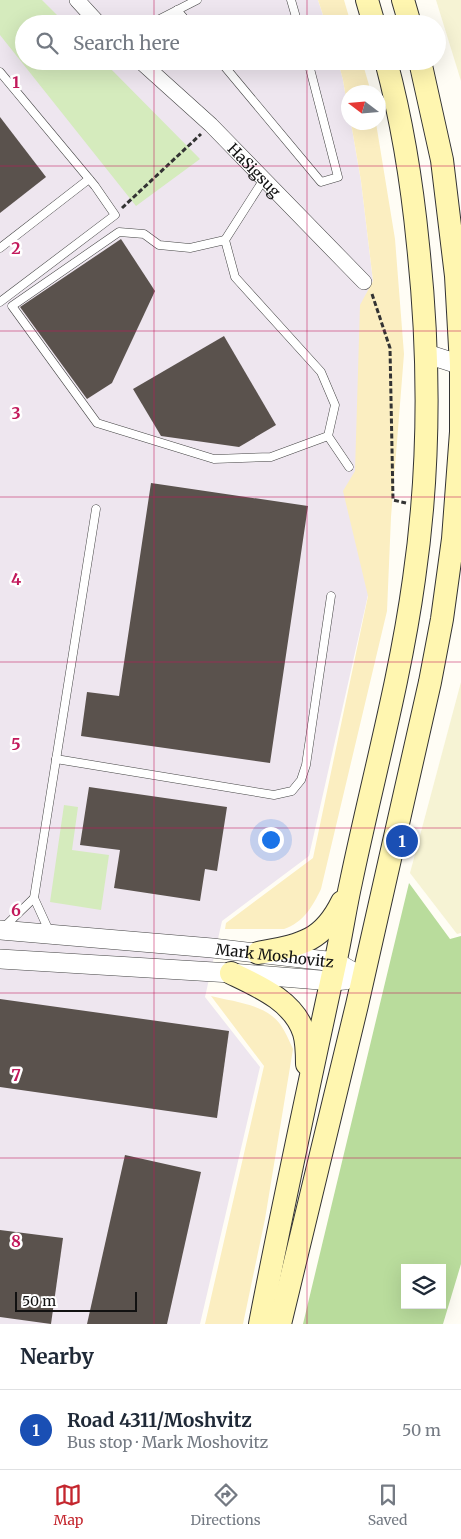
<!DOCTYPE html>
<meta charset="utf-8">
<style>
:root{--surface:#fff;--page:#f2f2f3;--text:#1f2937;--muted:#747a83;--line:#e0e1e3;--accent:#c4262e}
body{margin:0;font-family:Merriweather,serif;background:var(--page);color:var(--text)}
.controls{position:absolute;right:15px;bottom:15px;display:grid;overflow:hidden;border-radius:0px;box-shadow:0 5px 20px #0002}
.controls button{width:45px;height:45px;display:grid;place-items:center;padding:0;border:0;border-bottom:1px solid var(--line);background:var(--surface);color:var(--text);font:25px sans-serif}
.compass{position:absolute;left:341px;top:85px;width:45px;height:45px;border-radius:50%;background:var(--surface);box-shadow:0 5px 20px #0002;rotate:286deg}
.scale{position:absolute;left:15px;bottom:12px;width:122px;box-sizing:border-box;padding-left:5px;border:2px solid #111;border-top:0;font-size:14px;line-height:18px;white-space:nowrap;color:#111;-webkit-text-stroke:4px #fff;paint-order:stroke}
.you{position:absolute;left:270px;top:839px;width:18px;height:18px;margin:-12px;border:4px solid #fff;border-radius:50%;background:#1a73e8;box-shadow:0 0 0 8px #1a73e833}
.badge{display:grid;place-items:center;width:32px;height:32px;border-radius:50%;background:var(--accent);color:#fff;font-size:16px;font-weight:700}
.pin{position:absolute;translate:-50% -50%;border:2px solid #fff;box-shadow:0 1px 5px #0006}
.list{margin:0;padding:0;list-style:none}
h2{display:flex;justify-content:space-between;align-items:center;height:65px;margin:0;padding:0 20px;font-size:21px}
h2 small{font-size:16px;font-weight:400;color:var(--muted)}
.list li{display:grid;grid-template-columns:32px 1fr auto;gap:15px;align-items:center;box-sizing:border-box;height:80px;padding:0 20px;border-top:1px solid var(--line)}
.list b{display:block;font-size:19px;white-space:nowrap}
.list p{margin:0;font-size:16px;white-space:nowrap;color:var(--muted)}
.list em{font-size:16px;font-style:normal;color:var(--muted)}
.icon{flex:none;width:28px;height:28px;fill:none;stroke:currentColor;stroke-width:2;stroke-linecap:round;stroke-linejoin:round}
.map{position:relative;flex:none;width:461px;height:1324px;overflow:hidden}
.search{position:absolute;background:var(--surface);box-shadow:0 5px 20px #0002;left:15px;right:15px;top:15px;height:55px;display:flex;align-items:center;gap:12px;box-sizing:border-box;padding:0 18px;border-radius:28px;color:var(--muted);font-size:19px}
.sheet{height:145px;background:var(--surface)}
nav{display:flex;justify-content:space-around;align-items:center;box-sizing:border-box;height:70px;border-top:1px solid var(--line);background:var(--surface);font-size:14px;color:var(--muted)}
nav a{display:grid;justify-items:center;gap:2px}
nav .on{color:var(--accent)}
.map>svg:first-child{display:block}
</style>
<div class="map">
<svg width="461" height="1324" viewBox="0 0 461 1324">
<rect width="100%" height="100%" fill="#fffdf5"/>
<!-- industrial -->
<polygon fill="#eee6ef" points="0,0 318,0 326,24 24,24 24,61 338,61 343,80 348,110 348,122 351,123 361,181 373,281 368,595 309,856 222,921 205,997 260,1067 200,1324 0,1324"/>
<!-- farmland -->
<g fill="#f6f3d4">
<polygon points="436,0 461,0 461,81"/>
<polygon points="461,682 461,933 457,934 410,873"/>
</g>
<!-- green -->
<g fill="#d5ebbd">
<polygon points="0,0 42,0 66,24 24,24 24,61 103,61 200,159 136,206 0,35"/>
<polygon points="64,805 78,807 72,850 109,855 101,910 50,902"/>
</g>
<!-- forest -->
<path fill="#b9dc9c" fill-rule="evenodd" d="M409,883l41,56 11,-3v328l-18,60h-140zM405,1268h37v37h-37z"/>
<!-- sand -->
<g fill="#fbeec1">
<polygon points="318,0 344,0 351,24 326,24"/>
<polygon points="338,61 362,61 371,92 348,92 348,110 343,80"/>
<path d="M351,123h25l19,116 9,115 -13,163 -4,94 -66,278c-8,17 -18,34 -37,40h-59l1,-6 87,-65 55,-262 -25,-105 12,-20 5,-166 13,-24 -12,-100z"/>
<path d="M211,996c19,5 44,7 61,20 10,7 16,22 21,33l-28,170 -22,105h-38l59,-258z"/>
</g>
<!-- building -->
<g fill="#5a524d">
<polygon points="0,117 46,177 0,213"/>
<polygon points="121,239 155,291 112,383 87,399 20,307"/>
<polygon points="224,336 276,425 239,447 161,436 133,389"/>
<polygon points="151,483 308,506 270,763 81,736 87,692 119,696"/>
<polygon points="89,787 227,807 217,871 205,869 200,901 114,888 120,850 80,845"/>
<polygon points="0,999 229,1031 217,1118 0,1087"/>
<polygon points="125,1155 201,1172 167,1324 87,1324"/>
<polygon points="0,1230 63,1238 51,1324 0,1317"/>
</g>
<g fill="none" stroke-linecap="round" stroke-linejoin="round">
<!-- service casing -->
<g stroke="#444" stroke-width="9">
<g id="service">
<polyline points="291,0 298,24"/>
<polyline points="177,10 189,24"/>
<polyline points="150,24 197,0"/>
<polyline points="220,61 321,182 338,177 308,61"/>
<polyline points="0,72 95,186 115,215 0,302"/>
<polyline points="264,179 225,240 235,277 321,372 335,405 328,436 349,467"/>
<polyline points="225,240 190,248 159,245 144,234 119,232 12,306 97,423 214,459 271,457 328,436"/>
<polyline points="0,248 89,179"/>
<polyline points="56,759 274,795 292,791 301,780 306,765 331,596"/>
<polyline points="3,928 34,898"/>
<polyline points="50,933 34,898 96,509"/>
</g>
</g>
<!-- minor casing -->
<g stroke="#444" stroke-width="16">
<g id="minor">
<polyline points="77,0 99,24"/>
<path id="s1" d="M140,61l71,64 153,157"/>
</g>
</g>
<!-- tertiary casing -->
<g stroke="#444" stroke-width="20">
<g id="tertiary">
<polyline points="427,354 461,365"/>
<path id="s2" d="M0,930l212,18 124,14 27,16"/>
<polyline points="0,959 231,973 332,981 345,980"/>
</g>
</g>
<!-- secondary casing -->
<g stroke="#333" stroke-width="24">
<g id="secondary">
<polyline points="367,0 374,24"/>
<polyline points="403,0 410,24"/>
<path d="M258,953c41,-8 64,-10 84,-51"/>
<path d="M231,973c27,13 63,28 73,60 3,10 3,21 3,31"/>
<path d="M260,1324c23,-120 49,-240 75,-360 6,-27 10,-55 16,-82 21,-101 49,-201 63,-303 16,-110 16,-223 4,-334 -6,-62 -16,-124 -32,-184"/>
<polyline points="280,1324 357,1005 430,682 442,619 453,539 461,432 461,365 456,276 442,160 420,61"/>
</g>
</g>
<!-- path -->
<g stroke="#333" stroke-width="3" stroke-dasharray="5 2.5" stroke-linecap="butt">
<polyline points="122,208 201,134"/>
<polyline points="372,294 390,348 393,500 406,503"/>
</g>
<!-- service -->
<use href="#service" stroke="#fff" stroke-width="8"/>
<!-- minor -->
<use href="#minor" stroke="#fff" stroke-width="15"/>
<!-- tertiary -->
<use href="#tertiary" stroke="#fff" stroke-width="19"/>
<!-- secondary -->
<use href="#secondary" stroke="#fff6b0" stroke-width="22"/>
</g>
<!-- grid -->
<path fill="none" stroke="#c2185b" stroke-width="1" stroke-opacity="0.55" d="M154,0v24M307,0v24M154,61v1263M307,61v1263M0,166h461M0,331h461M0,497h461M0,662h461M0,828h461M0,993h461M0,1158h461"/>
<g text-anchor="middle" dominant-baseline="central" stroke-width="5" stroke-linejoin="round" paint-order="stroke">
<!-- street labels -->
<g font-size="15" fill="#111" stroke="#fff">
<text stroke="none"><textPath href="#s1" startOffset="158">HaSigsug</textPath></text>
<text stroke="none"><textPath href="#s2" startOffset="276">Mark Moshovitz</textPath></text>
</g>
</g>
<g font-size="16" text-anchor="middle" font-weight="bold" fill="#c2185b" stroke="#fff" stroke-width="5" stroke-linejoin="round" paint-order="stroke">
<text x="16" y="88">1</text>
<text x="16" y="254">2</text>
<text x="16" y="419">3</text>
<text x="16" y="585">4</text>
<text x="16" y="750">5</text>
<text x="16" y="916">6</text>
<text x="16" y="1081">7</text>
<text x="16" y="1247">8</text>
</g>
</svg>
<div class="controls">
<button><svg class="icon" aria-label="layers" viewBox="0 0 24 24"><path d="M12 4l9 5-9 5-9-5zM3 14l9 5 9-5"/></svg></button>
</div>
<svg class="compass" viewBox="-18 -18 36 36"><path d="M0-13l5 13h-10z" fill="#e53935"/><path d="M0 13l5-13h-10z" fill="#747a83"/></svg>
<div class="scale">50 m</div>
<div class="you"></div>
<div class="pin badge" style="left:402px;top:841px;background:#1a4fb4">1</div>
<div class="search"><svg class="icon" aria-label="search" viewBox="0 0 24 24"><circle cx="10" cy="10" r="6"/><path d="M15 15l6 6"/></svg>Search here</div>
</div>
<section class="sheet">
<h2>Nearby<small></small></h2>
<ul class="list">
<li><span class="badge" style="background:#1a4fb4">1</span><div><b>Road 4311/Moshvitz</b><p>Bus stop · Mark Moshovitz</p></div><em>50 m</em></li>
</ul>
</section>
<nav>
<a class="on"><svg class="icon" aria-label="map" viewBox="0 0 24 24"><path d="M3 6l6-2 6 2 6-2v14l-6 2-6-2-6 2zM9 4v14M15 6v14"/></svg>Map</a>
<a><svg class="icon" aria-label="directions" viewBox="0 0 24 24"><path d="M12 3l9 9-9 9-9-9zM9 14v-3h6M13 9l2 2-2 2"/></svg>Directions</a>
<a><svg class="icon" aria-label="saved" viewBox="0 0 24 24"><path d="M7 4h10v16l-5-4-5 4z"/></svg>Saved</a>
</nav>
